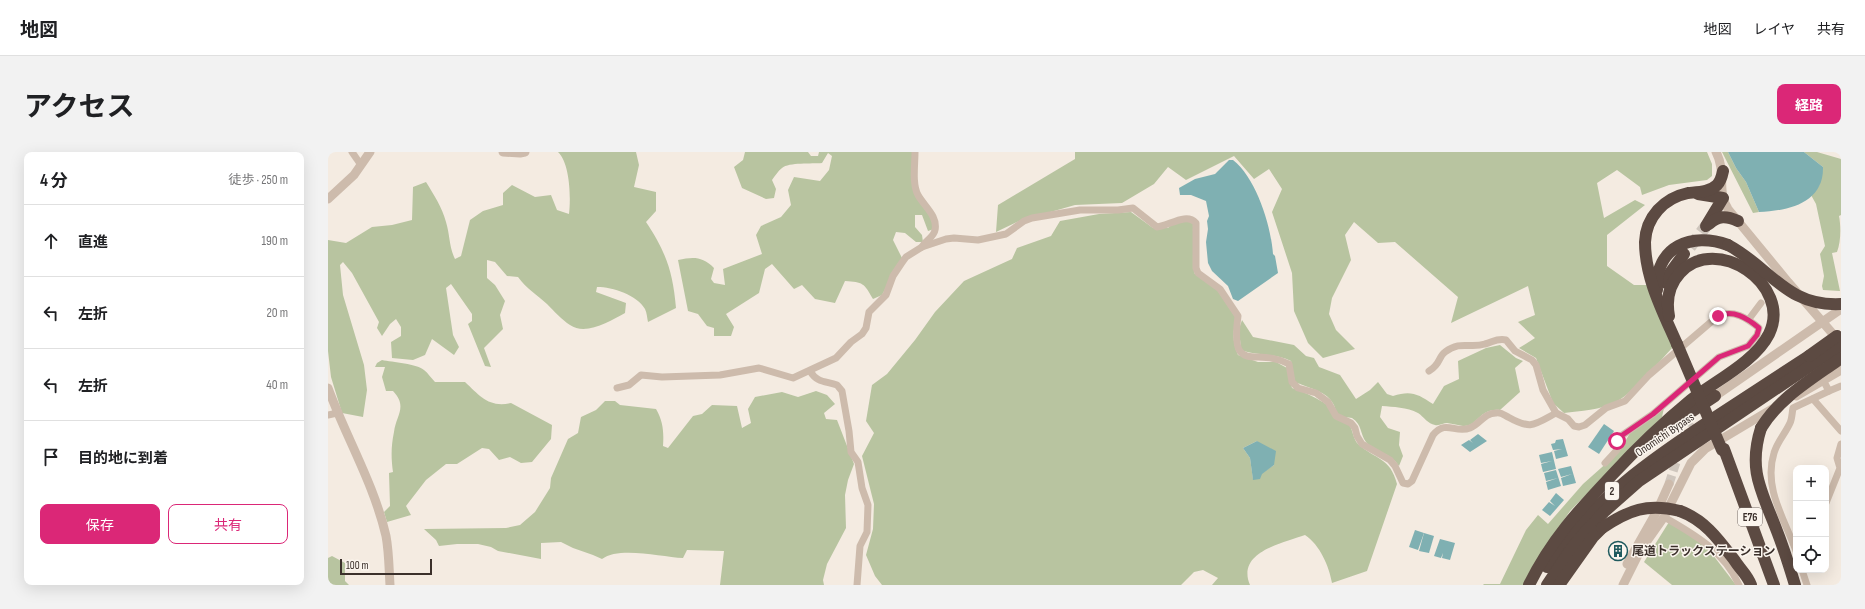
<!DOCTYPE html>
<html lang="ja">
<meta charset="utf-8">
<style>
:root{--surface:#fff;--page:#f2f2f2;--text:#202124;--muted:#757577;--line:#e0e0e0;--accent:#db2777}
body{margin:0;font-family:"Sofia Sans Condensed","Noto Sans JP",sans-serif;background:var(--page);color:var(--text)}
.controls{position:absolute;right:12px;bottom:12px;display:grid;overflow:hidden;border-radius:8px;box-shadow:0 4px 16px #0002}
.controls button{width:36px;height:36px;display:grid;place-items:center;padding:0;border:0;border-bottom:1px solid var(--line);background:var(--surface);color:var(--text);font:20px sans-serif}
.scale{position:absolute;left:12px;bottom:10px;width:92px;box-sizing:border-box;padding-left:4px;border:2px solid #3b302b;border-top:0;font-size:11px;line-height:14px;white-space:nowrap;color:#3b302b;-webkit-text-stroke:3px #fbf5ee;paint-order:stroke}
.stop{position:absolute;width:12px;height:12px;margin:-9px;border:3px solid #db2777;border-radius:50%;background:#fff}
.stop.end{background:#db2777;border-color:#fff;box-shadow:0 1px 4px #0008}
.list{margin:0;padding:0;list-style:none}
h2{display:flex;justify-content:space-between;align-items:center;height:52px;margin:0;padding:0 16px;font-size:17px}
h2 small{font-size:13px;font-weight:400;color:var(--muted)}
.list li{display:grid;grid-template-columns:26px 1fr auto;gap:12px;align-items:center;box-sizing:border-box;height:72px;padding:0 16px;border-top:1px solid var(--line)}
.list b{display:block;font-size:15px;white-space:nowrap}
.list em{font-size:13px;font-style:normal;color:var(--muted)}
.actions{display:flex;gap:8px;padding:12px 16px}
.actions a{flex:1;padding:9px 0;border:1px solid var(--accent);border-radius:8px;text-align:center;font-size:14px;color:var(--accent)}
.actions .main{background:var(--accent);color:#fff}
.icon{flex:none;width:22px;height:22px;fill:none;stroke:currentColor;stroke-width:2;stroke-linecap:round;stroke-linejoin:round}
.map{position:relative;flex:none;width:1513px;height:433px;overflow:hidden;border-radius:8px}
header{display:flex;align-items:center;gap:24px;box-sizing:border-box;height:56px;padding:0 20px;background:var(--surface);border-bottom:1px solid var(--line)}
header strong{font-size:19px}
nav{display:flex;gap:22px;margin-inline-start:auto;font-size:14px}
.intro{display:flex;align-items:center;justify-content:space-between;box-sizing:border-box;height:96px;padding:0 24px}
h1{margin:0;font-size:28px}
.button{padding:10px 18px;border-radius:8px;background:var(--accent);color:#fff;font-size:14px;font-weight:700}
main{display:flex;gap:24px;padding:0 24px}
aside{flex:1;background:var(--surface);border-radius:8px;box-shadow:0 4px 16px #0002}
.map>svg:first-child{display:block}
</style>
<header>
<strong>地図</strong>
<nav><a>地図</a><a>レイヤ</a><a>共有</a></nav>
</header>
<div class="intro"><h1>アクセス</h1><a class="button">経路</a></div>
<main>
<aside>
<h2>4 分<small>徒歩 · 250 m</small></h2>
<ul class="list">
<li><svg class="icon" aria-label="ahead" viewBox="0 0 24 24"><path d="M12 20V5M6 11l6-6 6 6"/></svg><div><b>直進</b></div><em>190 m</em></li>
<li><svg class="icon" aria-label="left" viewBox="0 0 24 24"><path d="M17 20v-9H6M10 6l-5 5 5 5"/></svg><div><b>左折</b></div><em>20 m</em></li>
<li><svg class="icon" aria-label="left" viewBox="0 0 24 24"><path d="M17 20v-9H6M10 6l-5 5 5 5"/></svg><div><b>左折</b></div><em>40 m</em></li>
<li><svg class="icon" aria-label="arrive" viewBox="0 0 24 24"><path d="M6 21V4h12l-3 4 3 4H6"/></svg><div><b>目的地に到着</b></div></li>
</ul>
<div class="actions"><a class="main">保存</a><a>共有</a></div>
</aside>
<div class="map">
<svg width="1513" height="433" viewBox="0 0 1513 433">
<rect width="100%" height="100%" fill="#f4ebe1"/>
<!-- green -->
<g fill="#b8c4a0" fill-rule="evenodd">
<path d="M230,0h78l3,13 -5,22 22,5v19l-10,11c20,30 27,50 30,86l-28,14c-1,-4 -1,-9 -3,-13 -8,-14 -32,-22 -48,-22l-1,5 30,11 -1,10c-15,8 -39,23 -55,12 -8,-5 -16,-14 -23,-21 -11,-10 -20,-15 -29,-27l-11,-1 -12,-14 -8,-2v18l8,7 10,16 -5,14 3,14 -19,19 7,19 -6,-1 -17,-42 4,-3v-7l-21,-30 -5,4 7,47 6,12 -5,8 -22,-16 -7,16 -12,5 -21,-2 -1,-16 10,-6v-9l-5,-8 -6,5 -8,12 -5,-8 2,-6 -27,-49 -9,-11 -3,3 3,30 21,70 3,25 -4,27 -21,-4 -11,-36 -3,-26v-111l18,3 26,-16 20,-2 20,-5 1,-33 13,-5c8,13 16,25 20,40 4,13 3,25 9,37l6,-3 9,-36 13,-9 20,-6v-12l9,-8 23,12 16,-2 6,15 12,4c2,-16 1,-51 -11,-62z"/>
<path d="M417,0h63l3,4h7l1,-4h95l1,31 15,32 4,14 -6,2 -6,-16h-7v12l7,8 1,7h-7l-11,-9 -9,-1 -3,8 9,18 -20,37 -9,4c-9,-16 -10,-17 -28,-18l-10,22 -20,-4 -13,-14 -8,4 -22,-25 -7,5 -6,24 -33,21 8,13 -3,9h-17v-8l-7,-2 -9,-12 -10,-3 -10,-51c15,-3 24,-4 36,8l-3,11 3,4 11,2 -2,-16 39,-15 -6,-19 5,-9 20,-9 10,-12 -3,-15 6,-13 26,4 9,-11 3,-14 -4,-3 -6,10c-10,1 -33,-1 -40,5 -4,3 -7,8 -10,12l4,9 -2,9 -8,1 -24,-11 -8,-21 9,-7z"/>
<path d="M747,0h632l5,12v12l-5,4 -38,5 -27,10 -2,-8 -23,-17 -20,13 7,35 31,-18 10,5 -38,30v31l27,19h15l25,61c-16,17 -39,45 -58,56 -15,8 -36,9 -52,11l-11,-10 -17,-45 -17,-10 16,-10 -17,-16 17,-7 -7,-29 -77,37 7,-26 -63,-55 -17,1 -24,-21 -9,13 6,25 -19,38 -3,16 7,16 19,19 -32,9 -15,-15 -14,-32 -2,-38 -20,-61 10,-23 -13,-20 -15,10 -20,-23 -48,24 -18,-13 -14,17 -32,19 -47,2 -56,16 -23,11 2,-27 77,-46z"/>
<polygon points="1394,0 1400,0 1408,16 1418,30 1431,60 1425,61"/>
<path d="M1476,0h13l24,7v56l-2,1c2,10 2,26 -2,36l-5,1 8,38 -17,-1 -1,-4 2,-10 -4,-22 5,-8 -9,-42 -5,-9 8,-9 4,-19z"/>
<path d="M803,60l22,16h15l5,-5 18,-3 4,7 -1,46 26,18 16,26c-3,14 -4,25 2,38l20,7h18l11,6 5,20c24,8 40,18 57,36 4,6 4,15 9,20 18,16 32,13 39,40l-30,87 -35,12c-3,-17 -12,-38 -27,-48 -22,8 -69,17 -55,50h-38l6,-7 -15,-8 -9,2 -13,13h-299l-7,-9 -9,-21 7,-26 1,-25 -12,-48 12,-23 -8,-12 6,-36 15,-11 28,-34 20,-28 29,-31 48,-22 5,-11 34,-12 9,-15 39,-7zM929,289l17,24 -21,14 -3,-21 -7,-10z"/>
<path d="M914,168l11,17 41,8 12,11 8,2 5,9 21,8 16,24 14,-9 8,-8 9,12 6,2c18,-6 25,-2 40,8l11,-18 15,-7 -1,-18 28,-13 14,-3 16,13 7,3 -8,7 5,24 -20,18c-21,-2 -22,17 -37,16 -5,-1 -10,-2 -16,-3 -3,0 -8,3 -12,2 -7,-1 -11,-8 -17,-12 -11,-6 -25,-6 -36,-7l-2,11 8,11 12,4 -1,13 4,11 -4,10c-10,-15 -24,-13 -33,-24 -6,-8 -4,-18 -14,-24 -4,-1 -9,-1 -13,-1 -4,-5 -3,-10 -7,-15 -6,-11 -26,-15 -37,-20l-4,-21c-16,-8 -34,-5 -50,-11l-2,-21z"/>
<path d="M54,208c10,2 36,4 42,10 4,3 7,8 11,12h30c15,14 24,26 46,21l41,22 -1,14 -19,23 -11,1 -11,-6 -11,3 -10,-11 -7,-1 -25,16h-11l-20,16 -20,26 5,9 -24,7 -3,-10 6,-6 -1,-33 4,-1c-2,-14 -2,-26 1,-40 2,-17 14,-25 -1,-41h-7l-4,-14 3,-10h-10l2,-4z"/>
<path d="M488,239l11,4 8,9 -11,9 2,6 11,1 17,44 -6,16 -3,15 1,33 -19,36 -4,16 1,5h-104l4,-34 -37,-1 -4,8c-21,-1 -64,-12 -81,1l-9,-4 -20,-7 -12,-6 -20,1v16l-43,-8 -7,-4 -13,-3h-21l-18,2 -3,-6 -12,-11 82,-1 14,-3 15,-13 15,-24 1,-10 17,-39 10,-6 3,-16 15,-7 9,-9h10l5,4 36,4c7,12 8,23 7,37l5,2 25,-32 9,-2 10,-9 25,1 5,22 9,-5 -3,-14 7,-12 27,-5 16,5z"/>
<polygon points="1336,256 1334,265 1242,359 1229,378 1196,433 1155,433 1156,432 1172,432 1198,378 1210,363 1220,372 1255,332 1291,300 1302,281"/>
<polygon points="1341,370 1378,394 1408,433 1344,433 1316,410"/>
<polygon points="4,404 17,411 17,429 21,433 0,433 0,406"/>
</g>
<!-- water -->
<g fill="#7fb0b2">
<path d="M1400,0h76l19,15c1,36 -35,44 -64,45l-13,-30 -10,-14z"/>
<path d="M901,8h4c23,18 38,65 40,94l2,2 3,17 -40,28 -5,-2 -5,-13 -16,-15 -4,-8 -2,-21 2,-13 -1,-8 2,-5 -3,-15 -15,-6h-11l-1,-7 16,-9 20,-5z"/>
<polygon points="1276,272 1286,279 1271,302 1260,295"/>
<polygon points="1150,282 1159,289 1142,300 1133,293 1141,288 1145,291 1142,288"/>
<polygon points="1235,287 1240,304 1228,307 1226,299 1234,297 1225,298 1223,292 1227,291 1228,288"/>
<polygon points="929,289 948,299 946,313 934,322 932,327 925,328 922,306 915,296"/>
<polygon points="1224,300 1228,317 1215,320 1213,312 1224,309 1213,311 1211,303"/>
<polygon points="1243,314 1248,331 1235,334 1233,326 1244,322 1233,325 1230,317"/>
<polygon points="1228,318 1233,334 1220,338 1218,330 1230,326 1218,329 1216,321"/>
<polygon points="1228,341 1236,348 1222,364 1214,358 1221,350 1227,354 1222,349"/>
<polygon points="1087,378 1096,381 1090,398 1081,395"/>
<polygon points="1096,381 1106,384 1101,401 1091,399"/>
<polygon points="1112,387 1127,391 1122,408 1114,406 1115,401 1113,406 1106,404"/>
</g>
<g fill="none" stroke-linecap="round" stroke-linejoin="round">
<!-- tertiary-tunnel -->
<g stroke="#cfc6bd" stroke-width="9" stroke-dasharray="9 4.5" stroke-linecap="butt">
<polyline points="1355,287 1362,270"/>
<polyline points="1341,332 1351,301"/>
</g>
<!-- motorway-tunnel -->
<polyline stroke="#cfc6bd" stroke-width="12" stroke-dasharray="12 6" stroke-linecap="butt" points="1362,95 1378,74"/>
<!-- minor -->
<g stroke="#cdbbac" stroke-width="7">
<polyline points="24,0 33,13"/>
<path d="M587,0c0,13 -3,32 3,43 6,11 20,21 17,35 -1,7 -10,11 -13,17"/>
<polyline points="1421,167 1433,151"/>
<path d="M482,219c7,12 16,10 27,14l5,6 7,40 2,21 7,10 4,26 6,17 -1,27 -7,14 -3,39"/>
<path d="M1101,219c12,-7 9,-14 16,-19 16,-12 25,-3 40,-8 8,-2 12,-6 21,-4l9,11 17,9 4,5 7,25 13,23 12,6 6,7 5,1 6,-2 21,-17 19,-7 24,-26 69,-59c15,-7 29,2 41,12l-2,7 -9,11 -29,11 -66,57 -32,22 -4,5v9l-12,13"/>
<path d="M289,236l12,-3 12,-10 21,2 58,-2 39,-7 34,10 43,-20 15,-16 11,-8 4,-6 3,-16 17,-17 7,-19 8,-12 5,-7 16,-10 24,-8 8,-1 24,2 28,-6 18,-13 8,-3 48,-8h38l15,-2 24,19c12,-1 29,-15 39,-4v45l2,5 22,16 18,27c-8,61 17,30 51,48l3,18 6,6 18,5 12,9 8,14 15,7 4,5 2,8 5,8 28,16 5,6 8,17 5,1 4,-3 21,-46c13,-16 22,-1 37,-7 10,-4 14,-15 26,-15 5,-1 8,2 12,4 23,13 26,8 48,-4"/>
<polyline points="1501,239 1513,234"/>
<polyline points="1485,247 1513,279"/>
<polyline points="0,263 9,261"/>
<polyline points="1498,351 1512,316 1509,306 1513,292"/>
<path d="M1336,365c30,17 61,35 75,68"/>
<path d="M1468,399c-11,-31 -33,-63 -22,-98 3,-11 11,-19 16,-30 2,-4 2,-10 3,-15l36,-17 -6,-11"/>
<polyline points="1474,418 1479,433"/>
</g>
<!-- tertiary -->
<g stroke="#cdbbac" stroke-width="9">
<polyline points="175,0 192,1 197,0"/>
<path d="M1388,0c11,21 0,38 12,57l60,73 51,59"/>
<polyline points="0,47 26,23 42,0"/>
<path d="M0,236c18,49 46,96 58,148 3,16 3,33 4,49"/>
<polyline points="1468,244 1513,218"/>
<polyline points="1383,247 1513,157"/>
<polyline points="1299,412 1329,359 1341,332"/>
<polyline points="1295,433 1312,399 1336,365 1363,311 1377,297 1444,257"/>
</g>
<!-- motorway -->
<g stroke="#5c4a42" stroke-width="12">
<polyline points="1370,42 1395,46 1378,74"/>
<path d="M1381,72c9,-9 18,-8 29,-3"/>
<polyline points="1338,131 1342,121 1356,102"/>
<path d="M1329,138c-2,-44 35,-58 71,-45"/>
<path d="M1349,192c-14,-32 -32,-66 -32,-102 1,-25 19,-44 43,-49 10,-1 22,-1 29,-8 4,-4 5,-9 6,-14"/>
<polyline points="1348,270 1387,244"/>
<path d="M1433,276c-13,41 0,62 14,98 8,20 14,39 20,59"/>
<polyline points="1396,297 1446,433"/>
<path d="M1352,359c25,9 39,29 55,50 5,8 13,15 16,24"/>
<path d="M1219,415c45,-67 104,-108 170,-151 31,-20 61,-40 92,-60"/>
<path d="M1201,433c22,-45 49,-74 83,-110 25,-27 51,-52 79,-75 24,-19 64,-38 78,-66 24,-49 -53,-101 -89,-61 -11,12 -14,27 -11,43"/>
<polyline points="1219,433 1243,397 1260,377 1277,359 1311,329 1513,193"/>
<polyline points="1231,433 1265,385 1274,376"/>
</g>
<!-- motorway-bridge -->
<g stroke="#5c4a42" stroke-width="12">
<path d="M1400,93c42,22 58,62 113,59"/>
<polyline points="1349,192 1394,298"/>
<polyline points="1481,204 1509,184"/>
<path d="M1433,276c19,-31 51,-49 80,-70"/>
<path d="M1274,376c27,-18 45,-25 78,-17"/>
</g>
</g>
<g fill="none" stroke-linecap="round" stroke-linejoin="round">
<!-- route -->
<path stroke="#db2777" stroke-width="5" d="M1289,289l4,-5 32,-22 66,-57 29,-11 9,-11 2,-7c-12,-10 -26,-19 -41,-12"/>
</g>
<!-- icons -->
<defs>
<g id="building-ring" transform="scale(1)"><circle r="9.5" fill="#fbf5ee" stroke="#1f5a5e" stroke-width="1.5"/><path d="M-4-6H4V6H1V3H-1V6H-4ZM-2.5-4.3h1.7v1.8h-1.7ZM.8-4.3h1.7v1.8H.8ZM-2.5-1h1.7V.8h-1.7ZM.8-1h1.7V.8H.8Z" fill="#1f5a5e"/></g>
</defs>
<g fill-rule="evenodd">
<use href="#building-ring" x="1290" y="399"/>
</g>
<g text-anchor="middle" dominant-baseline="central" stroke-width="3" stroke-linejoin="round" paint-order="stroke">
<!-- shield labels -->
<g fill="#fbf5ee" stroke="#756b66" stroke-width="1">
<rect x="1277" y="330" width="14" height="18" rx="3"/>
<rect x="1410" y="356" width="24" height="18" rx="3"/>
</g>
<g font-size="11" font-weight="bold" fill="#3b302b">
<text x="1284" y="339">2</text>
<text x="1422" y="365">E76</text>
</g>
<!-- street labels -->
<g font-size="12" fill="#3b302b" stroke="#fbf5ee">
<text transform="translate(1337 283) rotate(-34)">Onomichi Bypass</text>
</g>
<!-- poi labels -->
<g font-size="12" font-weight="bold" fill="#3b302b" stroke="#fbf5ee" text-anchor="start">
<text x="1304" y="399">尾道トラックステーション</text>
</g>
</g>
</svg>
<div class="controls">
<button>+</button>
<button>−</button>
<button><svg class="icon" aria-label="locate" viewBox="0 0 24 24"><circle cx="12" cy="12" r="6"/><path d="M12 2v4M12 18v4M2 12h4M18 12h4"/></svg></button>
</div>
<div class="scale">100 m</div>
<div class="stop" style="left:1289px;top:289px"></div>
<div class="stop end" style="left:1390px;top:164px"></div>
</div>
</main>
